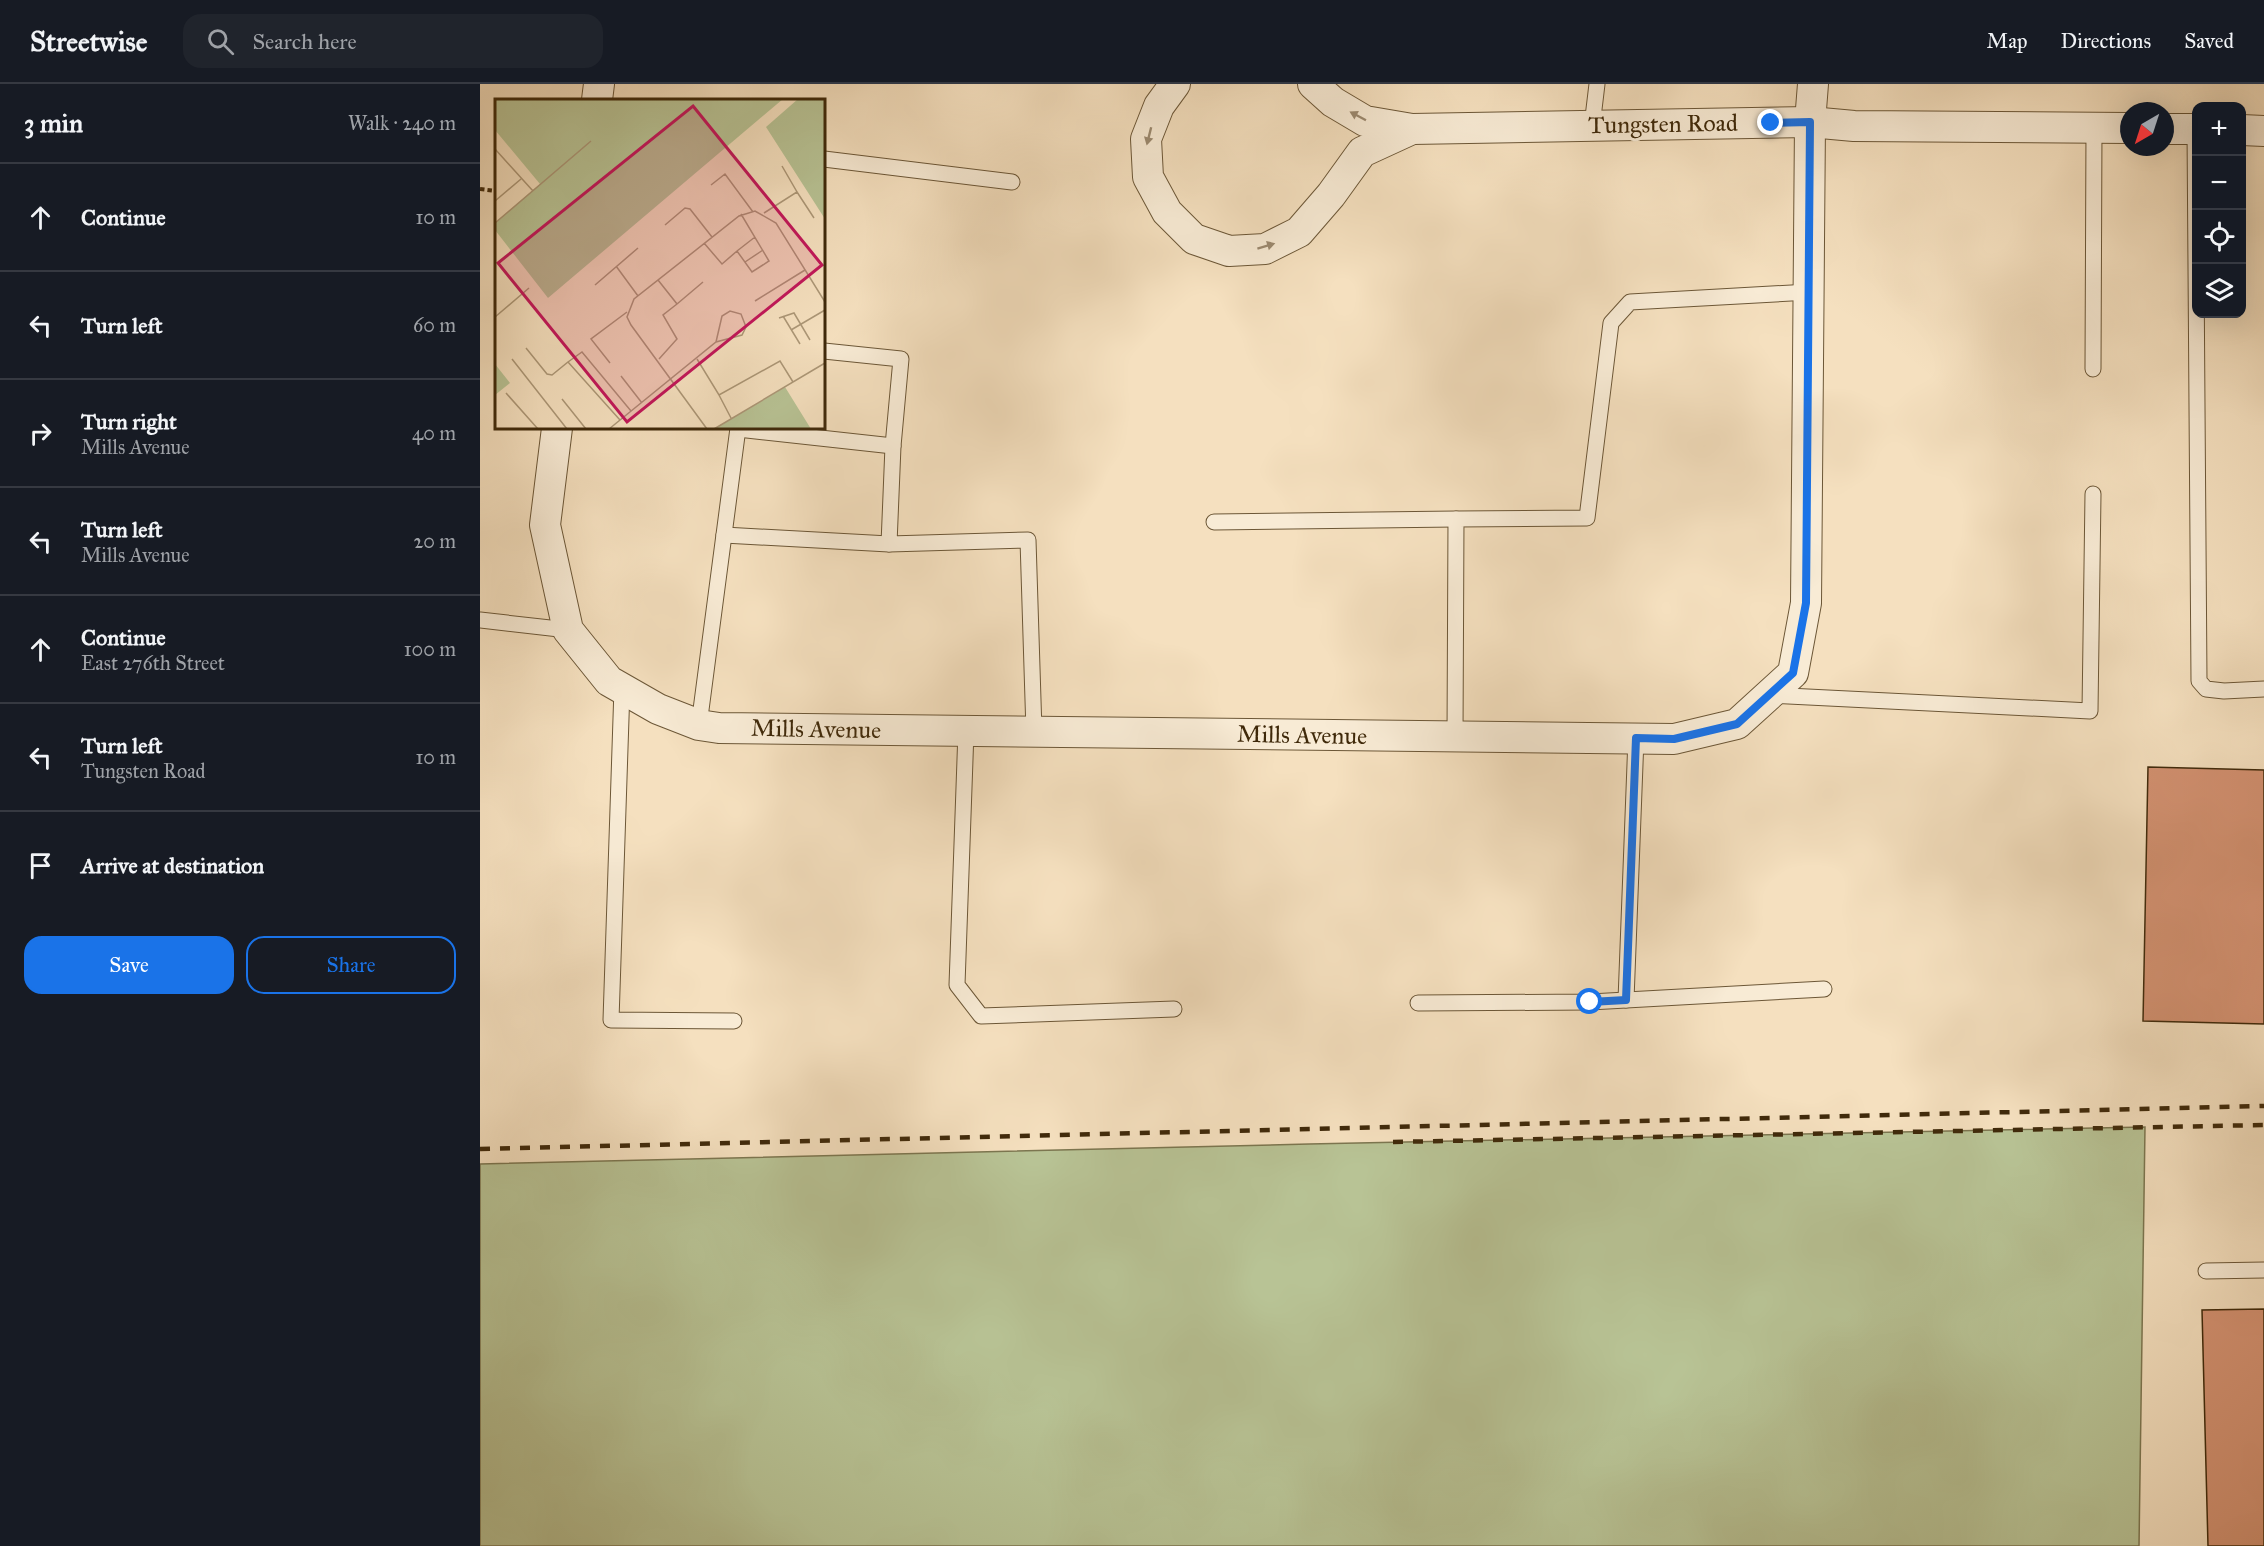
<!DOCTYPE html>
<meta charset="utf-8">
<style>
:root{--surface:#171b24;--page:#20242c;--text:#f1f3f6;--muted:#9ea1a6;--line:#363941;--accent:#1a73e8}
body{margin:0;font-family:"IM FELL Great Primer",serif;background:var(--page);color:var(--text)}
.controls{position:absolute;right:18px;top:18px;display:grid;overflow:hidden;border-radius:12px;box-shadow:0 6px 24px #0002}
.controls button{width:54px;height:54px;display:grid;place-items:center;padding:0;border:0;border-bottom:2px solid var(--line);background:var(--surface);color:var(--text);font:30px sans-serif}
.compass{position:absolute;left:1640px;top:18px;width:54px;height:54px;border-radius:50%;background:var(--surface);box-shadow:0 6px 24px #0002;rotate:219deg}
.stop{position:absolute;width:18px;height:18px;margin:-14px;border:4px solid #1a73e8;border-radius:50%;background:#fff}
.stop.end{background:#1a73e8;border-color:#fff;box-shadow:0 2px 6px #0008}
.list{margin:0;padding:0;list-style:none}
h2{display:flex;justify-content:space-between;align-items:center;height:78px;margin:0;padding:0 24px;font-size:26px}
h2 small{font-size:20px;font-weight:400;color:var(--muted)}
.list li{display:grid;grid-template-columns:39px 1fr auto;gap:18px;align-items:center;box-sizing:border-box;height:108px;padding:0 24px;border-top:2px solid var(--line)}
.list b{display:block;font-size:22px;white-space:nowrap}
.list p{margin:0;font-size:20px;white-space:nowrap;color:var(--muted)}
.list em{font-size:20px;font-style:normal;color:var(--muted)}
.actions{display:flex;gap:12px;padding:18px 24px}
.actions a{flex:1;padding:14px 0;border:2px solid var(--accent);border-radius:18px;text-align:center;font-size:21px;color:var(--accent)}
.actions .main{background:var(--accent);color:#fff}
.icon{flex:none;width:33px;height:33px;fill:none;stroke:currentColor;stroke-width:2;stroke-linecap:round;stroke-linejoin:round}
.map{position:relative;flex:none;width:1784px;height:1462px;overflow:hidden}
header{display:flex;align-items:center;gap:36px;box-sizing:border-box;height:84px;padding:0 30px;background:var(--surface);border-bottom:2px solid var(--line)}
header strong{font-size:28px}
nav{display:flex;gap:33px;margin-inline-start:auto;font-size:21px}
.search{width:420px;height:54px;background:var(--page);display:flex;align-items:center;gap:15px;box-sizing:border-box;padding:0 21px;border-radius:18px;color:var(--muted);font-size:22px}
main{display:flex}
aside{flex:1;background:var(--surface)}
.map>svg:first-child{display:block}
</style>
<header>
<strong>Streetwise</strong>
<div class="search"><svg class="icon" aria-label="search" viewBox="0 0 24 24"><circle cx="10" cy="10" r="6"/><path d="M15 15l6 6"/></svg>Search here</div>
<nav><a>Map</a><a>Directions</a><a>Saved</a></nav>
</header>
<main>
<aside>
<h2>3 min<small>Walk · 240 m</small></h2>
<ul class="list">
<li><svg class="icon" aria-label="ahead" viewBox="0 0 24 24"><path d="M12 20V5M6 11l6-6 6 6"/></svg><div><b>Continue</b></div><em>10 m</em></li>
<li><svg class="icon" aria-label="left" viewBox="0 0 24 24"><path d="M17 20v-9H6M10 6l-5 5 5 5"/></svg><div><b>Turn left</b></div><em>60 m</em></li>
<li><svg class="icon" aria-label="right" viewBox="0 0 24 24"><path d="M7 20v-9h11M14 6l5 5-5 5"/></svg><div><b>Turn right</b><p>Mills Avenue</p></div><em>40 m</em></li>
<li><svg class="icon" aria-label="left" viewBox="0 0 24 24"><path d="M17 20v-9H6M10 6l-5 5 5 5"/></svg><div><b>Turn left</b><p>Mills Avenue</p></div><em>20 m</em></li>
<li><svg class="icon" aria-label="ahead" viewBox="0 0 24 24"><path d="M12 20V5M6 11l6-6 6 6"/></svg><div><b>Continue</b><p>East 276th Street</p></div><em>100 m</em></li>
<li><svg class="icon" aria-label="left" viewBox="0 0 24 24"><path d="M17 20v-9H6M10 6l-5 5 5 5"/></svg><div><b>Turn left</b><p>Tungsten Road</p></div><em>10 m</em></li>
<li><svg class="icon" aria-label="arrive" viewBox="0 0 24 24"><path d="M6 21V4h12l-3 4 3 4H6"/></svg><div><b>Arrive at destination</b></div></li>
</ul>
<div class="actions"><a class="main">Save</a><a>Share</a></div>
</aside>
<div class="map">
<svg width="1784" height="1462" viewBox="0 0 1784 1462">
<rect width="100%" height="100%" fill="#f5e0bf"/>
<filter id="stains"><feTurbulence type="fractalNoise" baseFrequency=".00333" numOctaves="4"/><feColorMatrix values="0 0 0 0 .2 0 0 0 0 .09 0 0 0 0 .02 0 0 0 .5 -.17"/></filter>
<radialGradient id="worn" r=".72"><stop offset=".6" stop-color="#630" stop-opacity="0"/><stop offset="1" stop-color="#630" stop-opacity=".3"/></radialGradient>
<!-- green -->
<polygon fill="#b8c395" stroke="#7c7650" stroke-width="1.5" points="1665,1043 1659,1462 0,1462 0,1080 829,1060"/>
<!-- building -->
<g fill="#d39171" stroke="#3f290a" stroke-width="1.5">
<polygon points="1668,683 1784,686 1784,940 1663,937"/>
<polygon points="1784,1225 1784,1462 1728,1462 1722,1226"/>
</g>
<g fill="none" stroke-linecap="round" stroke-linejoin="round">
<!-- lane casing -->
<g stroke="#6c5737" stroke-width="17">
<g id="lane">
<polyline points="1112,42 1117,0"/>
<polyline points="1715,45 1719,597 1726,605 1744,607 1784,605"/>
<polyline points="344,75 532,98"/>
<polyline points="344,267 421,275 413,362 409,460 548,456 554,648"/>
<polyline points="1613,285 1614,44"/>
<polyline points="258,345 413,362"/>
<polyline points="734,438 976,435"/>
<polyline points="244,451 409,460"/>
<polyline points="0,536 88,546"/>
<polyline points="142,604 131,936 254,937"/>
<polyline points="1289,611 1610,627 1613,410"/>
<polyline points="219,641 258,344"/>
<polyline points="486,647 477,901 501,932 694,925"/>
<polyline points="975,652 976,435 1107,434 1131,239 1150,218 1329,208"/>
<polyline points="1146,916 1156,654"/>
<polyline points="938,919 1110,918 1344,905"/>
<polyline points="1726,1187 1784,1186"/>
</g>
</g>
<!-- street casing -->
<g stroke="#6c5737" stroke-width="32">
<g id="street">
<polyline points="695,0 679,22 666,55 668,93 687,128 714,155 749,167 785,165 819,148 851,111 882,68 932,45"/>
<polyline points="833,0 853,18 885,37 932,45 1330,38 1374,42 1649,44"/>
<polyline points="117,16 119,0"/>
<polyline points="1685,45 1716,45"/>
<polyline points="1762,46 1784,47"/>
<polyline points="77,344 65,441 88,546 129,597 178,625 219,641 239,644 1194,655 1257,640 1313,589 1326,519 1330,38 1333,0"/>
</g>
</g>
<!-- path -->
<polyline stroke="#3f290a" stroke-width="4" stroke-dasharray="4.5 3" stroke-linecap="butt" points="0,105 16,107"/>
<!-- lane -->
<use href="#lane" stroke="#f8ebd5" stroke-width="15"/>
<!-- street -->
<use href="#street" stroke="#f8ebd5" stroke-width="30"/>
<!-- rail -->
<g stroke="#3f290a" stroke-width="4.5" stroke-dasharray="10 10" stroke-linecap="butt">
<polyline points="913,1058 1784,1041"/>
<polyline points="0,1065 1784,1022"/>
</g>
</g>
<!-- one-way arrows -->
<defs><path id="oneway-solid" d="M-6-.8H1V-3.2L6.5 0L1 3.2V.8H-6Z" transform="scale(1.5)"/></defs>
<g fill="#9c8a70">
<use href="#oneway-solid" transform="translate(878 32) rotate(-152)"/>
<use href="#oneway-solid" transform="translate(669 52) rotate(104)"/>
<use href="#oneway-solid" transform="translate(786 162) rotate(-17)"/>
</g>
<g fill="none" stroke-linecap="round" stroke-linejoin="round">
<!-- route -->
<polyline stroke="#1a73e8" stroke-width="8" points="1110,918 1146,916 1156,654 1194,655 1257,640 1313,589 1326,519 1330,38 1291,39"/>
</g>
<g text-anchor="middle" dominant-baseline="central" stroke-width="6" stroke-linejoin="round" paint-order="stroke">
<!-- street labels -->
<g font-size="24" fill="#3f290a" stroke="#f8ebd5">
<text transform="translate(1183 40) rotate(-1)">Tungsten Road</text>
<text transform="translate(336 645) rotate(1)">Mills Avenue</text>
<text transform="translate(822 651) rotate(1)">Mills Avenue</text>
</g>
</g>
<!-- overview -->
<g transform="translate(15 15)">
<rect width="330" height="330" fill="#f5e0bf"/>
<path d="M0,0h288l-235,199 -53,-68v-7l45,-39 -45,-54zM303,0h27v120l-59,-92zM0,265l15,19 -15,12zM290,288l26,42h-97z" fill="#b8c395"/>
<path fill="none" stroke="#ac9777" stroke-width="1.5" d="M0,50l38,42M216,86l14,-11 28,38M302,93l17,26M0,102l26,-22M269,114l33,-21 -15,-26M0,124l96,-82M170,126l20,-17 5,1 22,28M209,144l18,21 15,-13 15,21 17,-11 -28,-47M242,152l18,-14M250,163l18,-12M121,167l22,30M163,181l19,24 -14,11 14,24 -18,20M100,186l43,-37M260,202l50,-31M182,205l26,-22M288,217l17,28M0,218l34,-29M284,219l15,-5 16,27M296,231l34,-20M31,249l21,26 5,1 16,-13 52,58M17,260l55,70M202,260l22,36 61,-34 13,21M73,263l14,-10 49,59M115,264l-19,-24 36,-27M126,277l21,27M11,294l32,36M224,296l12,23M67,300l24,30M114,330l107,-87 26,-7 4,-8 -5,-13 -11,-3 -8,5 -6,26M212,330l-76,-104 -4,-8 7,-18 105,-83 16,-5 21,12 49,79M219,330l111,-66"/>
<path fill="#c2185b" fill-opacity="0.15" stroke="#c2185b" stroke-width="3" d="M198,7l129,159 -195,157 -129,-159z"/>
<rect width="330" height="330" fill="none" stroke="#3f290a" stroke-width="3"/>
</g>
<rect width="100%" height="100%" filter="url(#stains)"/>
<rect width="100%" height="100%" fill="url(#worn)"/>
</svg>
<div class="controls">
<button>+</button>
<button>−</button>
<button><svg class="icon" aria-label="locate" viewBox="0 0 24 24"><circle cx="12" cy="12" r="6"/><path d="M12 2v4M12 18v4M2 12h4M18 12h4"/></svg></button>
<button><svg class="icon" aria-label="layers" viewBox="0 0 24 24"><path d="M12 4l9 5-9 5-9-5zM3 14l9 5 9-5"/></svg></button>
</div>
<svg class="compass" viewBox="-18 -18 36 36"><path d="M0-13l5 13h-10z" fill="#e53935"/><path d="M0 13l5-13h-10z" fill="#9ea1a6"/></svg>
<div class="stop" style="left:1110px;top:918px"></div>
<div class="stop end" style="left:1291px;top:39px"></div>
</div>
</main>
